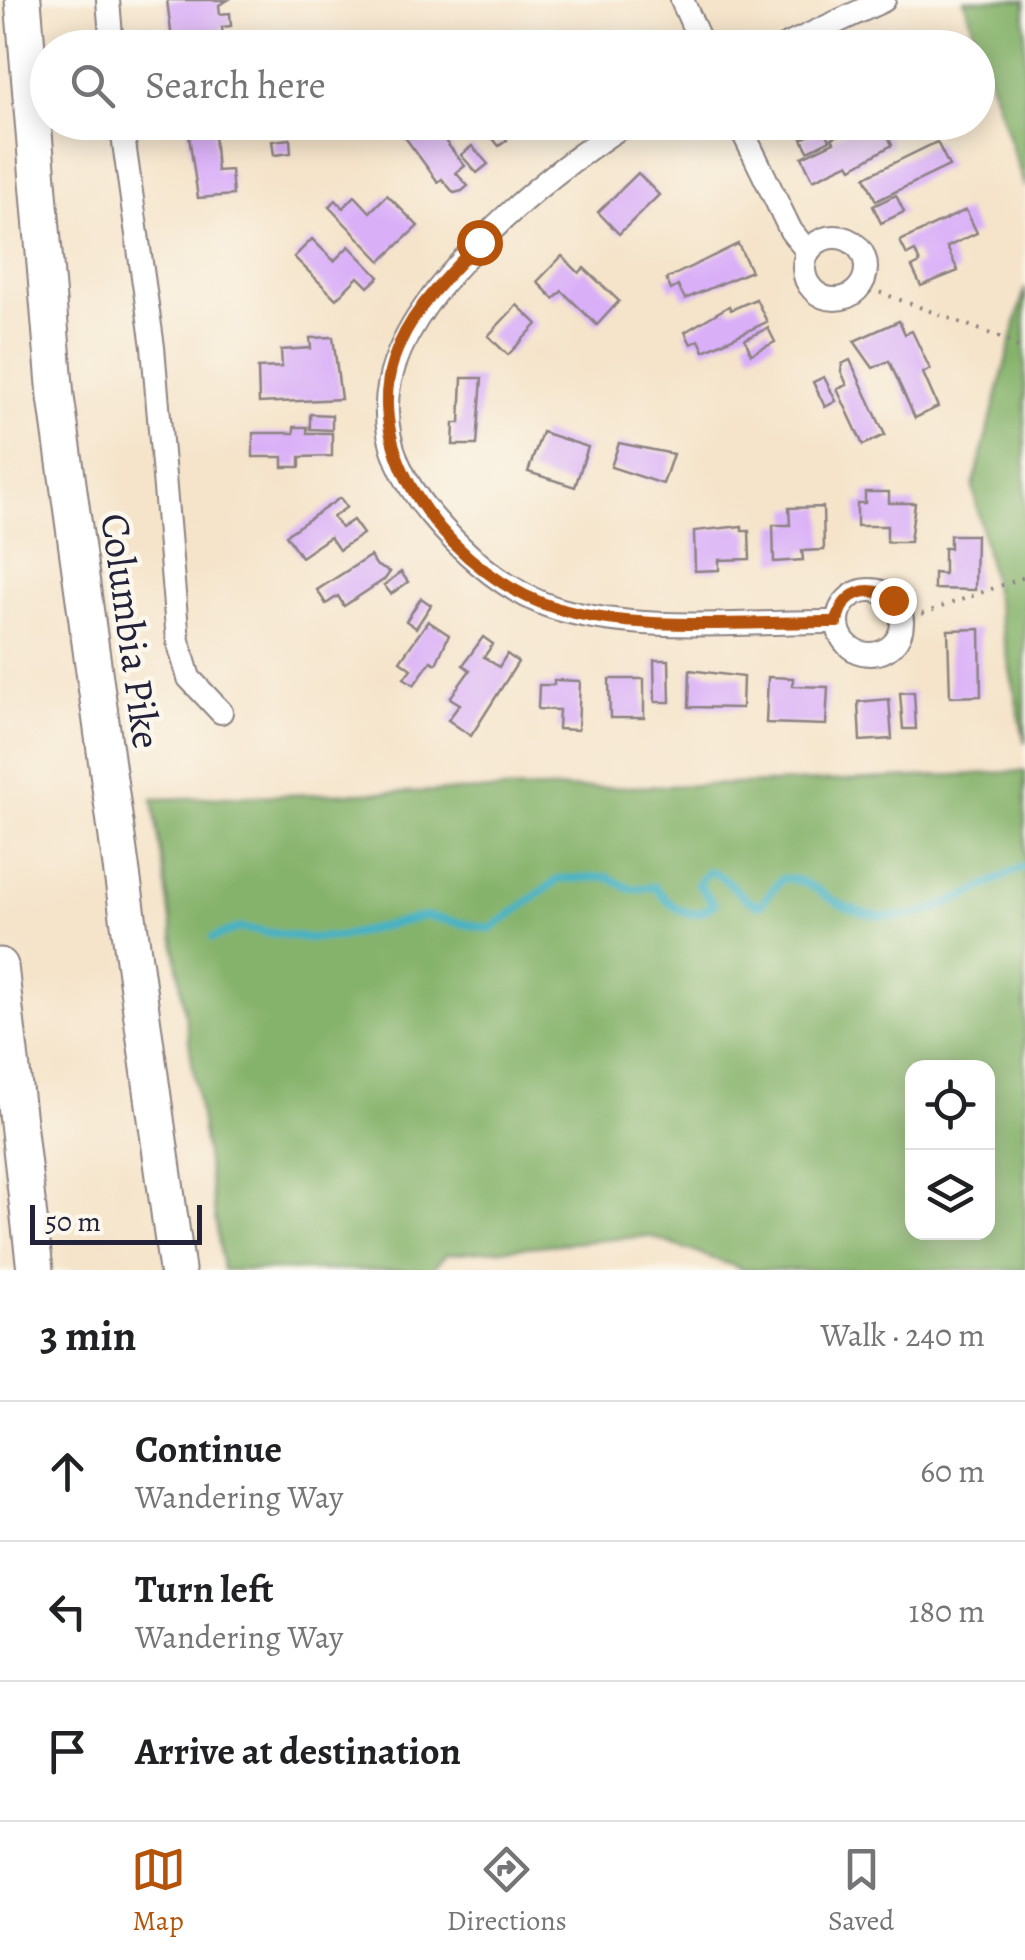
<!DOCTYPE html>
<meta charset="utf-8">
<style>
:root{--surface:#fff;--page:#f2f2f2;--text:#202124;--muted:#757577;--line:#e0e0e0;--accent:#b45309}
body{margin:0;font-family:Alegreya,serif;background:var(--page);color:var(--text)}
.controls{position:absolute;right:30px;bottom:30px;display:grid;overflow:hidden;border-radius:20px;box-shadow:0 5px 25px #0003}
.controls button{width:90px;height:90px;display:grid;place-items:center;padding:0;border:0;border-bottom:2px solid var(--line);background:var(--surface);color:var(--text);font:50px sans-serif}
.scale{position:absolute;left:30px;bottom:25px;width:172px;box-sizing:border-box;padding-left:10px;border:5px solid #22223b;border-top:0;font-size:28px;line-height:35px;white-space:nowrap;color:#22223b;-webkit-text-stroke:8px #fbf7ec;paint-order:stroke}
.stop{position:absolute;width:30px;height:30px;margin:-22px;border:8px solid #b45309;border-radius:50%;background:#fff}
.stop.end{background:#b45309;border-color:#fff;box-shadow:0 2px 10px #0008}
.list{margin:0;padding:0;list-style:none}
h2{display:flex;justify-content:space-between;align-items:center;height:130px;margin:0;padding:0 40px;font-size:42px}
h2 small{font-size:32px;font-weight:400;color:var(--muted)}
.list li{display:grid;grid-template-columns:65px 1fr auto;gap:30px;align-items:center;box-sizing:border-box;height:140px;padding:0 40px;border-top:2px solid var(--line)}
.list b{display:block;font-size:38px;white-space:nowrap}
.list p{margin:0;font-size:32px;white-space:nowrap;color:var(--muted)}
.list em{font-size:32px;font-style:normal;color:var(--muted)}
.icon{flex:none;width:55px;height:55px;fill:none;stroke:currentColor;stroke-width:2;stroke-linecap:round;stroke-linejoin:round}
.map{position:relative;flex:none;width:1025px;height:1270px;overflow:hidden}
.search{position:absolute;background:var(--surface);box-shadow:0 5px 25px #0003;left:30px;right:30px;top:30px;height:110px;display:flex;align-items:center;gap:25px;box-sizing:border-box;padding:0 35px;border-radius:55px;color:var(--muted);font-size:38px}
.sheet{height:550px;background:var(--surface)}
nav{display:flex;justify-content:space-around;align-items:center;box-sizing:border-box;height:140px;border-top:2px solid var(--line);background:var(--surface);font-size:28px;color:var(--muted)}
nav a{display:grid;justify-items:center;gap:5px}
nav .on{color:var(--accent)}
.map>svg:first-child{display:block}
</style>
<div class="map">
<svg width="1025" height="1270" viewBox="0 0 1025 1270">
<rect width="100%" height="100%" fill="#fbf7ec"/>
<filter id="ink" filterUnits="userSpaceOnUse"><feTurbulence type="fractalNoise" baseFrequency=".01" numOctaves="2"/><feDisplacementMap in="SourceGraphic" scale="20" xChannelSelector="R" yChannelSelector="G"/><feConvolveMatrix kernelMatrix="1 2 1 2 8 2 1 2 1" color-interpolation-filters="sRGB"/></filter>
<filter id="wash" filterUnits="userSpaceOnUse"><feTurbulence type="fractalNoise" baseFrequency=".0048" numOctaves="4" result="noise"/><feDisplacementMap in="SourceGraphic" scale="40" xChannelSelector="R" yChannelSelector="G"/><feGaussianBlur stdDeviation="2.25" result="paint"/><feColorMatrix in="noise" values="0 0 0 0 0 0 0 0 0 0 0 0 0 0 0 0 0 1.4 0 .05"/><feComposite in="paint" operator="in"/></filter>
<g filter="url(#wash)">
<rect width="100%" height="100%" fill="#f5e4ca"/>
<!-- forest -->
<g fill="#86b36c" stroke="#546a54" stroke-width="2.5" fill-rule="evenodd">
<polygon points="964,0 1025,0 1025,188"/>
<polygon points="1025,288 1025,743 973,487"/>
<path d="M1025,771v499h-280l-96,-34 -203,18 -14,16h-209l-70,-471c290,-10 581,-10 872,-28zM912,1068h76v164h-76z"/>
</g>
<g fill="none" stroke-linecap="round" stroke-linejoin="round">
<!-- stream -->
<path stroke="#46b2c4" stroke-width="8" d="M213,938l26,-10 68,10 32,-1 86,-21 66,13 68,-50 49,-2 22,12 25,-2c15,19 36,38 59,17l-16,-20 11,-13c22,6 28,28 51,34l22,-26c26,-2 41,18 62,27 68,31 121,-12 181,-40"/>
</g>
<g id="blocks">
<!-- building -->
<g fill="#d9aff8">
<polygon points="167,0 228,0 219,5 220,14 230,13 231,26 222,27 223,41 200,44 200,48 173,48"/>
<polygon points="187,122 213,122 217,171 231,170 233,195 198,198"/>
<polygon points="430,122 465,166 456,173 468,186 462,191 454,193 442,179 438,182 401,132 412,123 418,131"/>
<polygon points="479,122 508,122 499,130 507,140 499,146"/>
<polygon points="868,122 881,122 892,145 852,168 849,163 813,180 802,157 834,142 832,138"/>
<polygon points="824,128 830,140 808,151 802,139"/>
<polygon points="290,139 291,153 274,155 272,141"/>
<polygon points="937,142 949,166 876,201 865,177"/>
<polygon points="472,146 488,164 477,173 461,155"/>
<polygon points="638,173 659,195 619,234 598,212"/>
<polygon points="387,195 418,226 381,261 329,207 336,200 343,208 355,196 370,212"/>
<polygon points="896,195 904,212 881,223 873,206"/>
<polygon points="966,210 977,233 947,247 958,271 921,286 912,267 920,263 915,251 907,255 900,241"/>
<polygon points="312,239 334,261 349,246 379,277 368,287 358,277 336,299 294,257"/>
<polygon points="738,244 751,271 685,299 678,286 671,290 666,279"/>
<polygon points="562,256 579,273 584,268 619,301 597,325 562,291 554,299 537,282"/>
<polygon points="756,299 767,322 704,351 699,340 691,344 685,332 729,306 731,310"/>
<polygon points="517,305 537,324 508,355 488,336"/>
<polygon points="899,321 905,334 912,331 930,369 923,373 938,407 915,418 889,361 873,368 854,341"/>
<polygon points="768,328 775,342 751,354 745,339"/>
<polygon points="333,337 341,399 259,403 258,368 282,367 281,350 311,348 310,338"/>
<polygon points="850,360 885,435 863,445 837,389 847,385 841,371 842,364"/>
<polygon points="824,377 836,401 825,407 813,382"/>
<polygon points="462,378 482,378 477,445 453,445 454,423 460,423"/>
<polygon points="310,414 332,415 332,430 310,429"/>
<polygon points="294,427 307,427 307,433 332,433 332,456 300,457 300,467 283,467 283,457 253,457 253,433 294,433"/>
<polygon points="542,432 588,447 575,487 528,472"/>
<polygon points="619,443 673,454 663,484 611,467"/>
<polygon points="865,492 889,492 889,503 915,503 910,542 887,542 887,526 857,526 857,503 865,503"/>
<polygon points="340,498 347,507 333,517 341,528 353,520 363,534 339,550 330,537 301,557 286,535"/>
<polygon points="823,507 824,550 802,551 803,560 774,562 773,525 790,525 789,508"/>
<polygon points="742,526 742,531 749,531 750,559 719,560 719,570 695,571 694,531"/>
<polygon points="950,535 976,535 975,590 934,589 934,573 944,574 944,548 950,548"/>
<polygon points="370,556 377,566 390,572 385,579 344,606 338,596 326,604 317,590"/>
<polygon points="401,572 408,582 391,594 384,585"/>
<polygon points="421,598 431,605 416,628 406,621"/>
<polygon points="428,621 449,635 436,664 431,661 414,685 404,678 411,669 400,661"/>
<polygon points="980,629 981,696 950,697 948,630"/>
<polygon points="483,637 493,644 484,657 499,667 507,654 518,662 471,736 448,720 460,704 450,698 470,670 463,665"/>
<polygon points="654,660 669,660 670,702 655,702"/>
<polygon points="690,670 743,677 742,708 689,707"/>
<polygon points="768,677 793,678 793,686 828,687 826,725 766,723"/>
<polygon points="609,679 644,679 644,718 610,718"/>
<polygon points="554,680 580,681 578,730 558,729 559,710 538,709 539,685 554,685"/>
<polygon points="914,692 916,729 903,729 900,693"/>
<polygon points="889,699 892,739 860,741 858,702"/>
</g>
</g>
</g>
<g filter="url(#ink)">
<use href="#blocks" fill-opacity="0" stroke="#8c8382" stroke-width="2.5"/>
<g fill="none" stroke-linecap="round" stroke-linejoin="round">
<!-- minor casing -->
<g stroke="#8c8382" stroke-width="26">
<g id="minor">
<polyline points="108,0 112,48"/>
<polyline points="682,0 703,48"/>
<polyline points="781,48 884,0"/>
<polyline points="121,122 153,347 178,641 189,678 221,712"/>
<path d="M629,122c-60,38 -115,82 -163,135 -75,81 -116,162 -35,258 33,39 77,79 127,94 87,25 189,12 279,13"/>
<polyline points="738,122 791,231 808,252"/>
<circle cx="835" cy="268" r="31"/>
<circle cx="870" cy="622" r="32"/>
</g>
</g>
<!-- highway casing -->
<g stroke="#8c8382" stroke-width="39">
<g id="highway">
<polyline points="23,0 56,397 177,1270"/>
<polyline points="0,966 35,1270"/>
</g>
</g>
<!-- path -->
<g stroke="#8c8382" stroke-width="4" stroke-dasharray="2.5 8" stroke-linecap="butt">
<polyline points="860,285 1005,339 1025,353"/>
<polyline points="902,621 1025,577"/>
</g>
<!-- minor -->
<use href="#minor" stroke="#fff" stroke-width="22"/>
<!-- highway -->
<use href="#highway" stroke="#fff" stroke-width="35"/>
</g>
</g>
<g fill="none" stroke-linecap="round" stroke-linejoin="round" filter="url(#ink)">
<!-- route -->
<path stroke="#b45309" stroke-width="12" d="M479,242c-32,35 -70,70 -85,116 -35,103 67,221 162,250 80,25 197,13 281,14 5,-30 32,-40 56,-22"/>
</g>
<g text-anchor="middle" dominant-baseline="central" stroke-width="9" stroke-linejoin="round" paint-order="stroke">
<!-- street labels -->
<g font-size="40" fill="#22223b" stroke="#fbf7ec">
<text transform="translate(131 631) rotate(82)">Columbia Pike</text>
</g>
</g>
</svg>
<div class="controls">
<button><svg class="icon" aria-label="locate" viewBox="0 0 24 24"><circle cx="12" cy="12" r="6"/><path d="M12 2v4M12 18v4M2 12h4M18 12h4"/></svg></button>
<button><svg class="icon" aria-label="layers" viewBox="0 0 24 24"><path d="M12 4l9 5-9 5-9-5zM3 14l9 5 9-5"/></svg></button>
</div>
<div class="scale">50 m</div>
<div class="stop" style="left:479px;top:242px"></div>
<div class="stop end" style="left:893px;top:600px"></div>
<div class="search"><svg class="icon" aria-label="search" viewBox="0 0 24 24"><circle cx="10" cy="10" r="6"/><path d="M15 15l6 6"/></svg>Search here</div>
</div>
<section class="sheet">
<h2>3 min<small>Walk · 240 m</small></h2>
<ul class="list">
<li><svg class="icon" aria-label="ahead" viewBox="0 0 24 24"><path d="M12 20V5M6 11l6-6 6 6"/></svg><div><b>Continue</b><p>Wandering Way</p></div><em>60 m</em></li>
<li><svg class="icon" aria-label="left" viewBox="0 0 24 24"><path d="M17 20v-9H6M10 6l-5 5 5 5"/></svg><div><b>Turn left</b><p>Wandering Way</p></div><em>180 m</em></li>
<li><svg class="icon" aria-label="arrive" viewBox="0 0 24 24"><path d="M6 21V4h12l-3 4 3 4H6"/></svg><div><b>Arrive at destination</b></div></li>
</ul>
</section>
<nav>
<a class="on"><svg class="icon" aria-label="map" viewBox="0 0 24 24"><path d="M3 6l6-2 6 2 6-2v14l-6 2-6-2-6 2zM9 4v14M15 6v14"/></svg>Map</a>
<a><svg class="icon" aria-label="directions" viewBox="0 0 24 24"><path d="M12 3l9 9-9 9-9-9zM9 14v-3h6M13 9l2 2-2 2"/></svg>Directions</a>
<a><svg class="icon" aria-label="saved" viewBox="0 0 24 24"><path d="M7 4h10v16l-5-4-5 4z"/></svg>Saved</a>
</nav>
